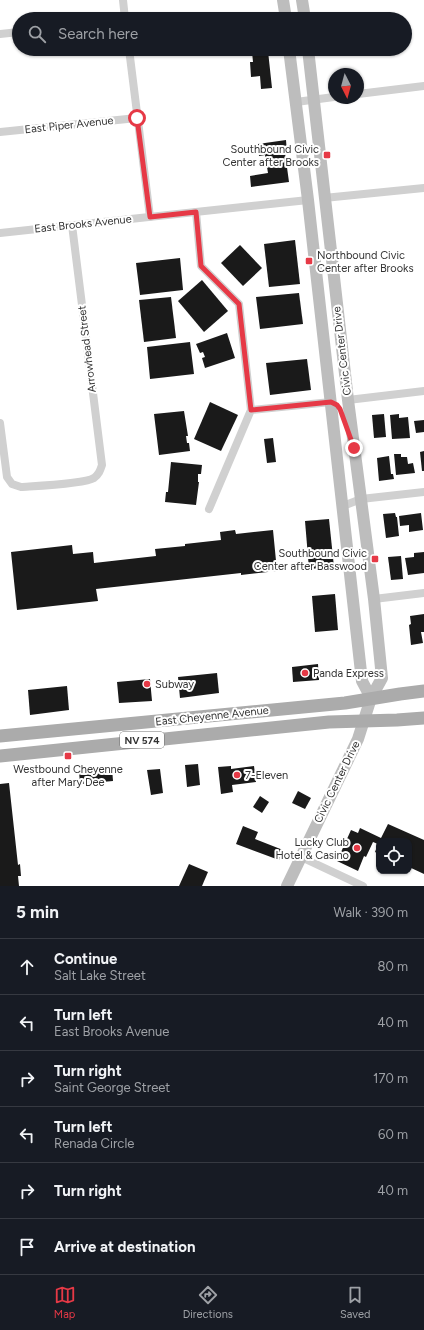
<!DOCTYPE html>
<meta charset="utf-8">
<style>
:root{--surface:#171b24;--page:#20242c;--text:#f1f3f6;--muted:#9ea1a6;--line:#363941;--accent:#e63946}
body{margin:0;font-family:Figtree,sans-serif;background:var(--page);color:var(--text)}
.controls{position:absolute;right:12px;bottom:12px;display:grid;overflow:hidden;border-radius:8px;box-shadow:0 1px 3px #0004}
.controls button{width:36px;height:36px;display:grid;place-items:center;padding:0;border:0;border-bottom:1px solid var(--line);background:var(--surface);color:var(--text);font:20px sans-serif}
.compass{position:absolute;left:328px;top:68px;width:36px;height:36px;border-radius:50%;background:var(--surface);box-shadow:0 1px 3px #0004;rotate:174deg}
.stop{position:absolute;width:12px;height:12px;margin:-9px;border:3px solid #e63946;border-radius:50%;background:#fff}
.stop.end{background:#e63946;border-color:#fff;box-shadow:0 1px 4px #0008}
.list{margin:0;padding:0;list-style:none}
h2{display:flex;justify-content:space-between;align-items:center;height:52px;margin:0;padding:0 16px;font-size:17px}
h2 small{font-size:13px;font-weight:400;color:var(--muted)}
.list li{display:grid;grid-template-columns:26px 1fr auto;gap:12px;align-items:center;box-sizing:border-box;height:56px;padding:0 16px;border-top:1px solid var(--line)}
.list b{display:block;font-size:15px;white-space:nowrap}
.list p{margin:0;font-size:13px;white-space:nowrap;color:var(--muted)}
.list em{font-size:13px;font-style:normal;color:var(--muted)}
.icon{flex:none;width:22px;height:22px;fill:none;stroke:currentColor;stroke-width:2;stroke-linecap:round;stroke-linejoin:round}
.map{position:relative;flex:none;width:424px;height:886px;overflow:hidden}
.search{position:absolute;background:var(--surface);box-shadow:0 1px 3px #0004;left:12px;right:12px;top:12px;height:44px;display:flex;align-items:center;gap:10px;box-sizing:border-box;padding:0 14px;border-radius:22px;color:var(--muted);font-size:15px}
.sheet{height:388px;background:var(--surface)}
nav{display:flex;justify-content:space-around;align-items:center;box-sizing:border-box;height:56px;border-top:1px solid var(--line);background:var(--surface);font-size:11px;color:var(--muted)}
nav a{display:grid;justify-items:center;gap:2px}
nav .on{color:var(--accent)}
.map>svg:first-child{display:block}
</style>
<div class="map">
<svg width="424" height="886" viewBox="0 0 424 886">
<rect width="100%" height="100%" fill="#fff"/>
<!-- building -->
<g fill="#1a1a1a">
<polygon points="268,51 272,88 261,89 260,76 251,77 250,62 253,62 252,52"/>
<polygon points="286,140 287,153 285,153 289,182 251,187 250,176 268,173 265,155 259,156 258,144"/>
<polygon points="295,240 300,284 269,287 264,244"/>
<polygon points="240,245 262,268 243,286 221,263"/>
<polygon points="180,258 183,290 140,295 136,263"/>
<polygon points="202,280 228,311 204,332 178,301"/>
<polygon points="299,293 303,324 260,329 256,297"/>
<polygon points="171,297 176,338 144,342 139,300"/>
<polygon points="227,333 235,358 205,368 202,358 205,357 203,352 200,353 196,344"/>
<polygon points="190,342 194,374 150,379 147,347"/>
<polygon points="307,359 311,390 270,395 266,363"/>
<polygon points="210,402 238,415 221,451 194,439"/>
<polygon points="184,411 188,436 186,436 187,443 189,443 190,451 159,455 154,414"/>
<polygon points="384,414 386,437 374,438 372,415"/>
<polygon points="399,414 399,418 408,417 410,438 392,439 390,415"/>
<polygon points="424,420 424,432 416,433 414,421"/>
<polygon points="273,438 276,462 267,463 264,439"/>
<polygon points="424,451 424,471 422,471 420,452"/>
<polygon points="394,454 401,454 401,457 407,457 408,464 413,463 415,473 396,475"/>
<polygon points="389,456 391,474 393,474 394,479 379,481 377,458"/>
<polygon points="171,462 202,465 201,474 198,474 198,482 199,482 196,505 165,502 166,492 168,492"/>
<polygon points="395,513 396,517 397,517 399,536 386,538 383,514"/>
<polygon points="421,513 423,530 409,532 409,525 400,526 399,516"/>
<polygon points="329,519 334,567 309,569 305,521"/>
<polygon points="235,530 236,534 273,530 277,571 241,575 241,573 96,589 98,601 17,610 11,552 72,545 73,554 93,552 94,563 156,556 155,549 185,546 185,544 221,540 220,532"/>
<polygon points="424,552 424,573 408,575 405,558 414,557 414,553"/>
<polygon points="401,556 403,579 391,580 388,557"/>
<polygon points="335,594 338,630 315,632 312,596"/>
<polygon points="424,614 424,632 421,632 423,643 411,645 409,625 411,624 410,616"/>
<polygon points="318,664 319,680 293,682 292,667"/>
<polygon points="217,673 219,693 180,698 178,677"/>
<polygon points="150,679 152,701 119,703 117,682"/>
<polygon points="67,686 69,710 30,715 28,690"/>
<polygon points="198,764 200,785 187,787 185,765"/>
<polygon points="231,766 231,769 254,766 256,782 232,785 233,792 221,794 218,767"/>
<polygon points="112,768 113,781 80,784 79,771"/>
<polygon points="160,769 163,793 151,795 147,770"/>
<polygon points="9,783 18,865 20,864 21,876 18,876 19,886 0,886 0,784"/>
<polygon points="298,791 311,798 305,809 292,803"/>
<polygon points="260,796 269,802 262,813 253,807"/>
<polygon points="388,824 424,840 424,874 409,867 409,841 379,841 379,854 375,852 378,844 373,842 366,857 364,856 358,871 337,861 351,830 358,833 360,828 381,838"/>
<polygon points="243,826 258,832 255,839 283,850 279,860 236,844"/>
<polygon points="189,864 208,872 202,886 179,886"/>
</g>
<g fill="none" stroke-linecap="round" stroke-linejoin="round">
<!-- street -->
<g stroke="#d0d0d0" stroke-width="8">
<polyline points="123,0 125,19"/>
<polyline points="0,34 19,32"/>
<polyline points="129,49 150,217"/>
<polyline points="358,94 424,86"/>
<polyline points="296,102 334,97"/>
<polyline points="0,132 137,118"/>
<polyline points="324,198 424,188"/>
<polyline points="196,212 201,266 239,304 251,410 209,509"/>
<polyline points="0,233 308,200"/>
<polyline points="348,400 424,391"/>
<polyline points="251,410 331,402"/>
<path d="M0,423l7,54 5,7 9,3c14,-1 63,-3 73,-9 5,-4 6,-7 8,-13l-30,-240"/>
<polyline points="343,506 361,499 424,492"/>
<polyline points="374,599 424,593"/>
<polyline points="301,857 363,886"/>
</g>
<!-- secondary -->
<g stroke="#bdbdbd" stroke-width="12">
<polyline points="283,0 286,19"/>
<polyline points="302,0 305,19"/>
<polyline points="289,49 308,200 362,681 371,698"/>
<polyline points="287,886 358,739 371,698 382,678 374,599 348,400 308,49"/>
</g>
<!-- primary -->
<g stroke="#ababab" stroke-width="13">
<polyline points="0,736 345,703 400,694 424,691"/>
<polyline points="0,756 329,722 397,720 424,718"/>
</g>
</g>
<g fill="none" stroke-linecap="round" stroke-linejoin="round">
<!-- route -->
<polyline stroke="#e63946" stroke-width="5" points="137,118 150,217 196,212 201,266 239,304 251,410 331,402 337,405 340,409 354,448"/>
</g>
<!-- markers -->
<g fill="#e63946" stroke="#fff" stroke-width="1.5">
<rect x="323" y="151" width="8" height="8" rx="2"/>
<rect x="305" y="257" width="8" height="8" rx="2"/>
<rect x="371" y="555" width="8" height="8" rx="2"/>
<circle cx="305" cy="673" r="4"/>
<circle cx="147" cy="684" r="4"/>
<rect x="64" y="752" width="8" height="8" rx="2"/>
<circle cx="237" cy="775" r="4"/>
<circle cx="357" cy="848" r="4"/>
</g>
<g text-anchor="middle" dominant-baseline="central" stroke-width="4" stroke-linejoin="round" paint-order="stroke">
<!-- shield labels -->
<rect fill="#fff" stroke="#707070" stroke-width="1" x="120" y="732" width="44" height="16" rx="3"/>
<g font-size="10" font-weight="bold" fill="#333">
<text x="142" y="740">NV 574</text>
</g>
<!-- street labels -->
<g font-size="11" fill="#333" stroke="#fff">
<text transform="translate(69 125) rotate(-6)">East Piper Avenue</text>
<text transform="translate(83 224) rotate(-6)">East Brooks Avenue</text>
<text transform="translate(87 349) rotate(-97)">Arrowhead Street</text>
<text transform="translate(342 351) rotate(-97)">Civic Center Drive</text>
<text transform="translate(212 716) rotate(-6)">East Cheyenne Avenue</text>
<text transform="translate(337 782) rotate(-64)">Civic Center Drive</text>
</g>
<!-- poi labels -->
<g font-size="11" fill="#333" stroke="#fff" text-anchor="start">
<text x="319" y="149" text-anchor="end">Southbound Civic<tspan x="319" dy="13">Center after Brooks</tspan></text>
<text x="317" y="255">Northbound Civic<tspan x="317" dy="13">Center after Brooks</tspan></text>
<text x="367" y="553" text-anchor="end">Southbound Civic<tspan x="367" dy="13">Center after Basswood</tspan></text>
<text x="313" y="673">Panda Express</text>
<text x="155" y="684">Subway</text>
<text x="68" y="769" text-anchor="middle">Westbound Cheyenne<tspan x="68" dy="13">after Mary Dee</tspan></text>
<text x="245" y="775">7-Eleven</text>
<text x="349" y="842" text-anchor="end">Lucky Club<tspan x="349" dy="13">Hotel &amp; Casino</tspan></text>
</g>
</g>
</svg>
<div class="controls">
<button><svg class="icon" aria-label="locate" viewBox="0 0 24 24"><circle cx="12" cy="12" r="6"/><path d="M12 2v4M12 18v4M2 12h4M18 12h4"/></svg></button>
</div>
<svg class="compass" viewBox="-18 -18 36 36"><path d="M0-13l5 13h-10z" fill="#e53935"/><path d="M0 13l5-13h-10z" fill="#9ea1a6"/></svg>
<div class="stop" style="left:137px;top:118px"></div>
<div class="stop end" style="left:354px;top:448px"></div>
<div class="search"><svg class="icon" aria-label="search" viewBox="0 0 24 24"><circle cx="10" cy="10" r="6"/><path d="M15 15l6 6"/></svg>Search here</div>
</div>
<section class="sheet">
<h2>5 min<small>Walk · 390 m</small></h2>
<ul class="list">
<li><svg class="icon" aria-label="ahead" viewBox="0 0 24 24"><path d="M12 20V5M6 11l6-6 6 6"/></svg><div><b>Continue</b><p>Salt Lake Street</p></div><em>80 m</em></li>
<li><svg class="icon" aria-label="left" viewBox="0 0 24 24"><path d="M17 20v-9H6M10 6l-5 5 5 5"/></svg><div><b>Turn left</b><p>East Brooks Avenue</p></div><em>40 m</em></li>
<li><svg class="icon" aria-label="right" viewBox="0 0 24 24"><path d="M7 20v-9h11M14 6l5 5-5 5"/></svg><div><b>Turn right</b><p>Saint George Street</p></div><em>170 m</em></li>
<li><svg class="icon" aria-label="left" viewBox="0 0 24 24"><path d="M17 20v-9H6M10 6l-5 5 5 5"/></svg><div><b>Turn left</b><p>Renada Circle</p></div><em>60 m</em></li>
<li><svg class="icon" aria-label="right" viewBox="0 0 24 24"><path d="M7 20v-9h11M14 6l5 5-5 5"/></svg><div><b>Turn right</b></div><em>40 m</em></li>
<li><svg class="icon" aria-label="arrive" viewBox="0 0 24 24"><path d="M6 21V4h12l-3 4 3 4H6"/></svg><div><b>Arrive at destination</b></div></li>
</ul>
</section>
<nav>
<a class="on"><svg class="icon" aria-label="map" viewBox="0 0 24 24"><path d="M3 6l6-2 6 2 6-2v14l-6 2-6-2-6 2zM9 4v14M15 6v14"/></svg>Map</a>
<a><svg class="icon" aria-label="directions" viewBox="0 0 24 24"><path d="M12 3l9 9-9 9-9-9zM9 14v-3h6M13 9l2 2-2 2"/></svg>Directions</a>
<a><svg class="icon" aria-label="saved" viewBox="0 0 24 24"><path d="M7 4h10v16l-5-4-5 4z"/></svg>Saved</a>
</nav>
